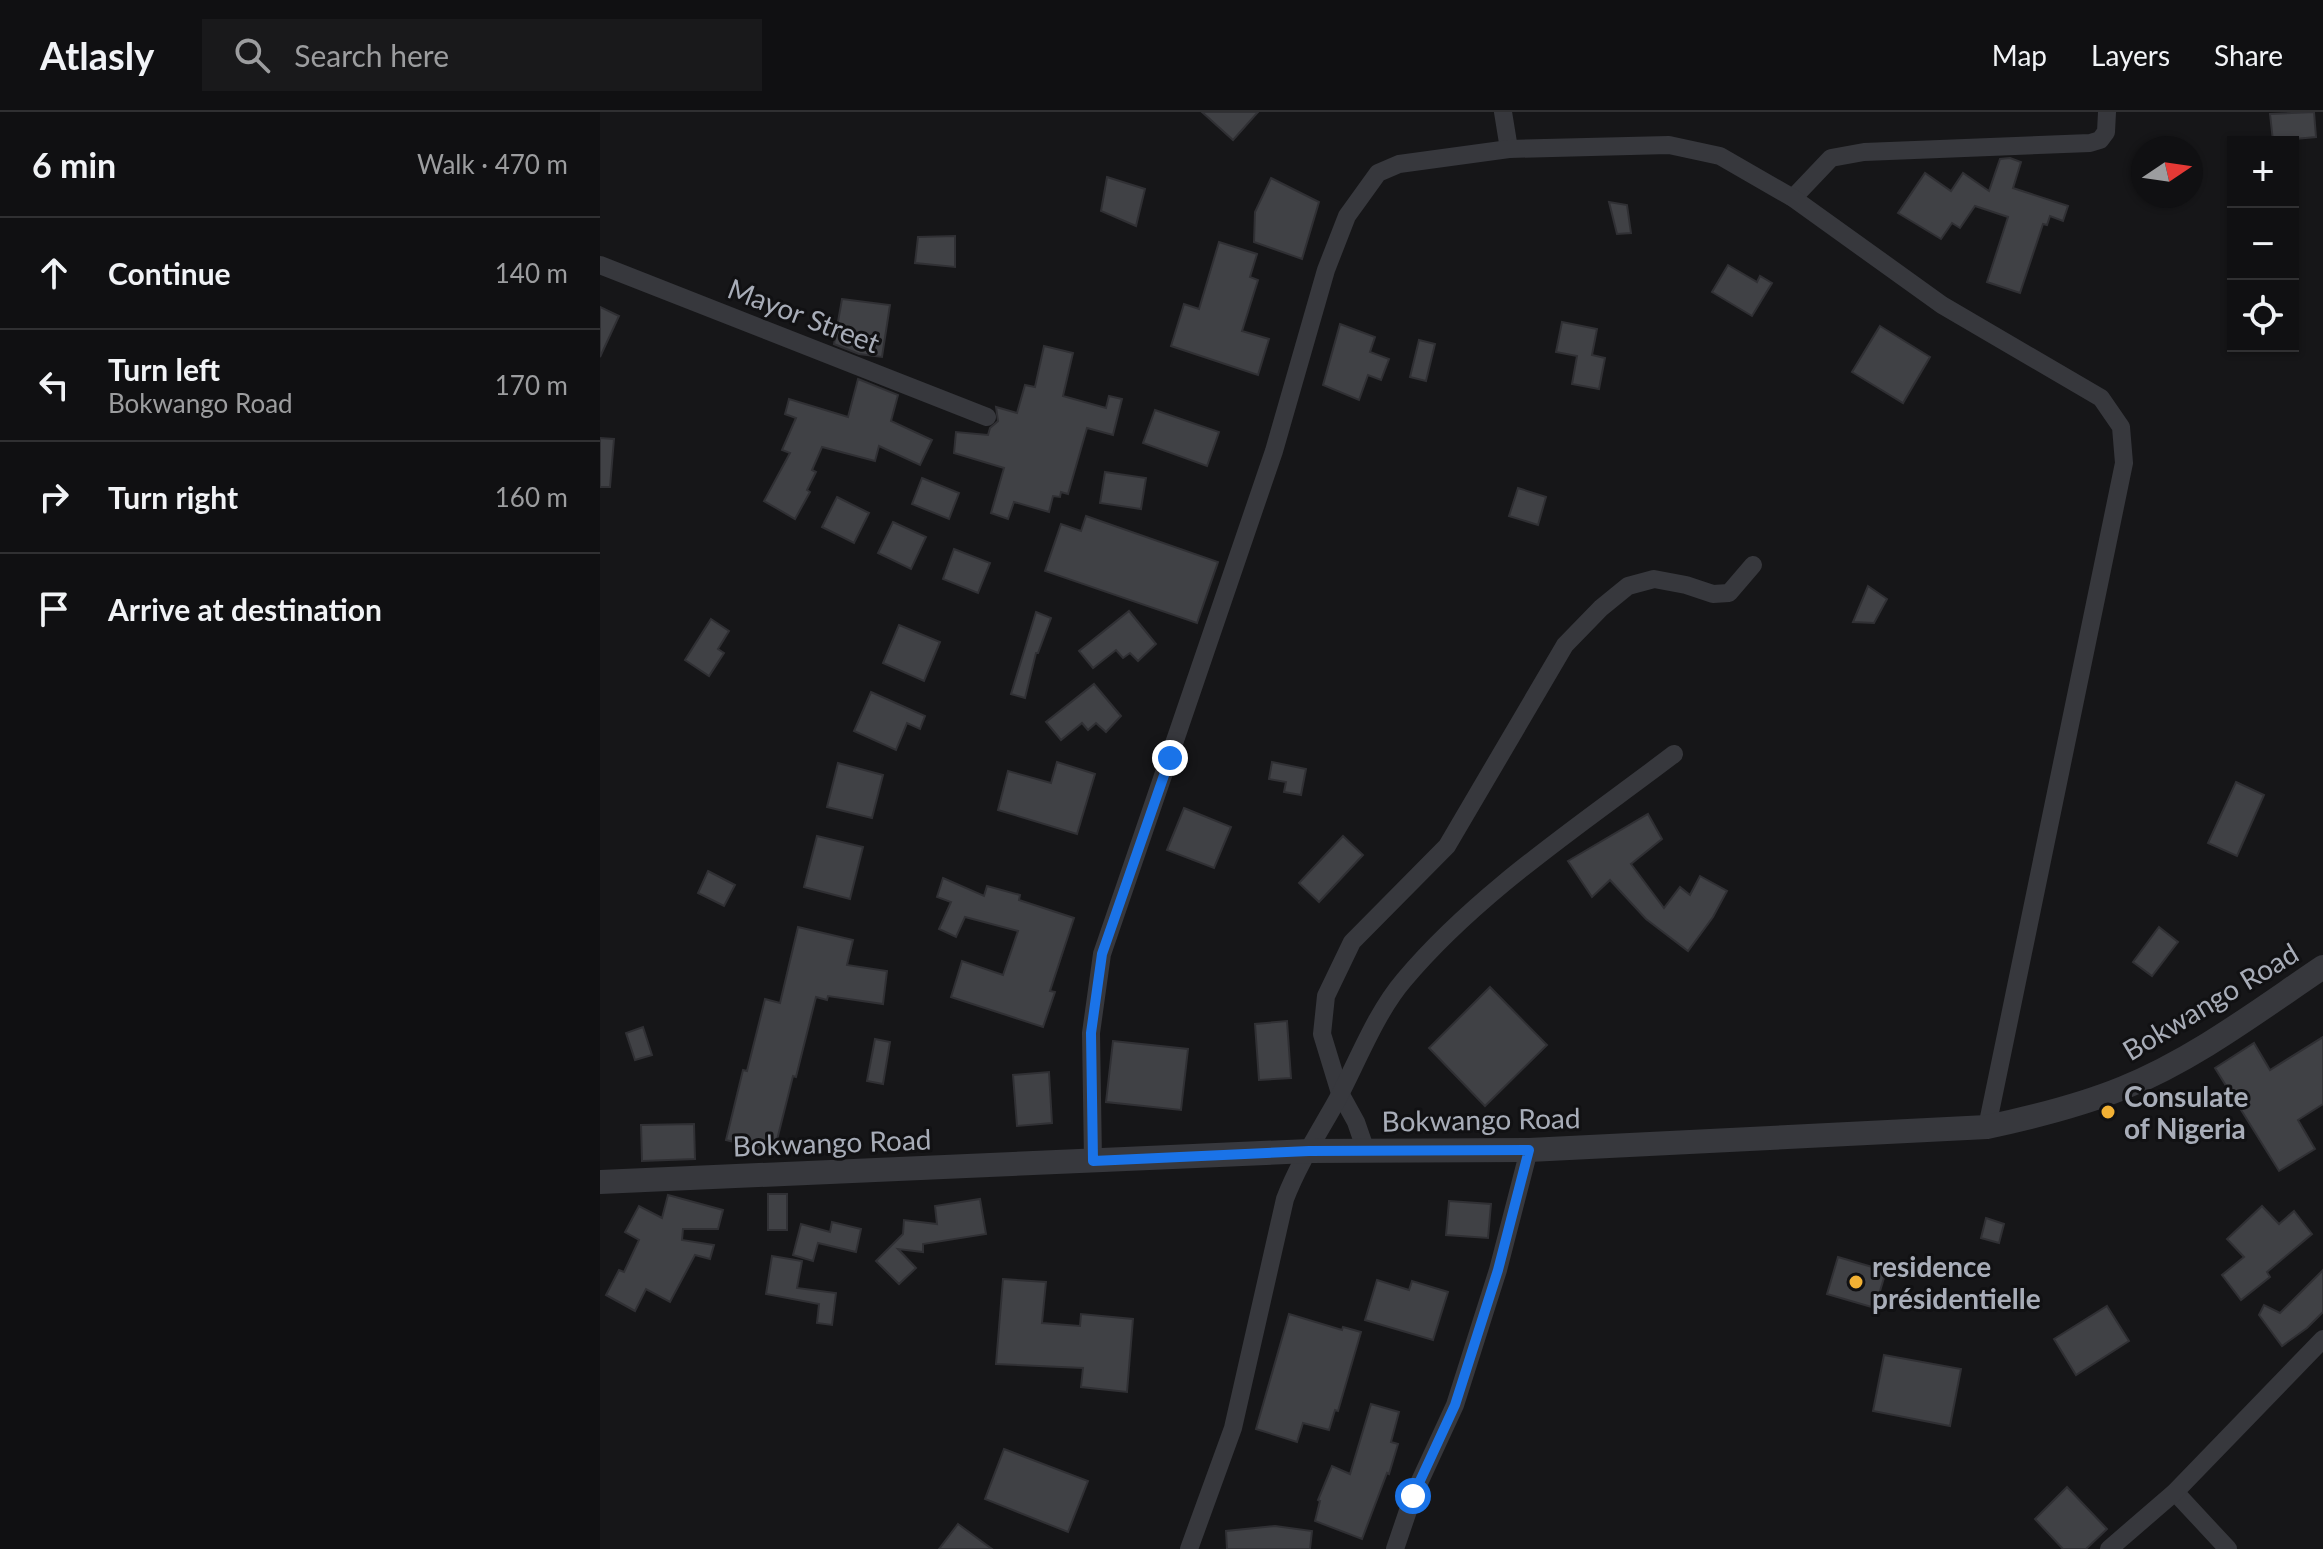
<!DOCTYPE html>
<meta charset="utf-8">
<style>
:root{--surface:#101012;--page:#19191b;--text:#f1f3f6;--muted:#9c9d9f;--line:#303032}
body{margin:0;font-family:Lato,sans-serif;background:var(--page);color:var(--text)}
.controls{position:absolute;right:24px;top:24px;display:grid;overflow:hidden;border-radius:0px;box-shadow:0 2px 6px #0004}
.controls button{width:72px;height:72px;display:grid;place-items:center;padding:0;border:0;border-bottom:2px solid var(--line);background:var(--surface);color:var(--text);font:40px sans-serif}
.compass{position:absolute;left:1531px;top:24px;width:72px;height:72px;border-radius:50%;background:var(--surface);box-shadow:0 2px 6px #0004;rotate:77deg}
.stop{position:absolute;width:24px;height:24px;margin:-18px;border:6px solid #1a73e8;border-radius:50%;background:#fff}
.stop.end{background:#1a73e8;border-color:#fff;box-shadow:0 2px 8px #0008}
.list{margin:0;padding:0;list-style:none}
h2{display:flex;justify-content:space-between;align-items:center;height:104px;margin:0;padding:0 32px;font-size:34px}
h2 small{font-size:26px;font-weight:400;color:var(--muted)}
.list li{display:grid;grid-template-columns:52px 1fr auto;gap:24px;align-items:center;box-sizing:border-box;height:112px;padding:0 32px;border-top:2px solid var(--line)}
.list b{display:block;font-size:30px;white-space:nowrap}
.list p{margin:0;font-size:26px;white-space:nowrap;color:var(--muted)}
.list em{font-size:26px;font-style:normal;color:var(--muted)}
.icon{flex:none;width:44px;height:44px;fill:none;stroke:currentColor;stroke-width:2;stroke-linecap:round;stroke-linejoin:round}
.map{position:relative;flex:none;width:1723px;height:1437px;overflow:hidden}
header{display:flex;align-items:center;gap:48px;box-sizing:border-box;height:112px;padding:0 40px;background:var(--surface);border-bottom:2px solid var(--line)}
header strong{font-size:38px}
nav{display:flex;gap:44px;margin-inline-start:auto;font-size:28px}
.search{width:560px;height:72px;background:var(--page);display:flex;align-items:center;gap:20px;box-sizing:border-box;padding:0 28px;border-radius:0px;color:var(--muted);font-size:30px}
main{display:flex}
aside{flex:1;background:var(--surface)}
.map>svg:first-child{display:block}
</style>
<header>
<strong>Atlasly</strong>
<div class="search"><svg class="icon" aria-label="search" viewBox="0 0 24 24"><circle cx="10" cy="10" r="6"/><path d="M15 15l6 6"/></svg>Search here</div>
<nav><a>Map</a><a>Layers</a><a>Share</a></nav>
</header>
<main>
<aside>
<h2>6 min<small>Walk · 470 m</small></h2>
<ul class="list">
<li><svg class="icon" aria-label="ahead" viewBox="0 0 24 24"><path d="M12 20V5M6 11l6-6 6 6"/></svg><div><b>Continue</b></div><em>140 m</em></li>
<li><svg class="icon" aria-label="left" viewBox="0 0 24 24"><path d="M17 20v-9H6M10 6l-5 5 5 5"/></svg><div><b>Turn left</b><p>Bokwango Road</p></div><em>170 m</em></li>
<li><svg class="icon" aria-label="right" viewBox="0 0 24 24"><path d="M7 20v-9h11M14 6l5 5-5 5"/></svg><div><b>Turn right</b></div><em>160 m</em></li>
<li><svg class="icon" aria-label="arrive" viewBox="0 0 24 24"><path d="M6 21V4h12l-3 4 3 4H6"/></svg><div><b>Arrive at destination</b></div></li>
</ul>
</aside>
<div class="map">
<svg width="1723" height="1437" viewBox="0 0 1723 1437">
<rect width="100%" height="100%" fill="#161618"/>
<!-- building -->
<g fill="#404145" stroke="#303034" stroke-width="2">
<polygon points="602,0 658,0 633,28"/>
<polygon points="1714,0 1716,25 1673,29 1670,2"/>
<polygon points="1410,46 1421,50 1413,76 1468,94 1463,109 1450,104 1447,113 1443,112 1420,181 1387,170 1408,105 1375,94 1360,116 1352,111 1341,127 1298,101 1325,61 1351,79 1363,61 1389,79 1400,47"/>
<polygon points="507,65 545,77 536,114 501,99"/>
<polygon points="671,66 719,90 702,147 654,130 655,100"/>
<polygon points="1009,90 1027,93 1031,121 1017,122"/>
<polygon points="355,124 355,155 315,151 318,125"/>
<polygon points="619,130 657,142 650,165 658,168 642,219 669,227 658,263 571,234 584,192 599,197"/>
<polygon points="1128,153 1157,170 1160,164 1172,171 1152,204 1112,180"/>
<polygon points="242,187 290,193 282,245 259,242 234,232"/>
<polygon points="0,195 19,204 0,245"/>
<polygon points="962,210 997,217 992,243 1005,246 999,277 972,272 977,244 956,240"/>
<polygon points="740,212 775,225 770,240 789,247 781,268 768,263 759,288 723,273"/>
<polygon points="1280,214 1330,245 1303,291 1252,260"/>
<polygon points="819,228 835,232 826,269 810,265"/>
<polygon points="444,234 473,241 463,284 506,296 509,284 522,287 513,323 487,316 468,382 461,380 460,385 453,384 449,400 414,390 408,407 391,401 404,356 354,341 356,320 388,323 390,316 398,309 396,295 417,301 425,273 435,275"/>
<polygon points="258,267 298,283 291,309 332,328 320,353 279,334 275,349 222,335 212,358 216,360 207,378 210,380 195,407 164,389 190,341 182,338 196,306 185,302 189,287 248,305"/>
<polygon points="555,298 619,320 607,354 543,331"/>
<polygon points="0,326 14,327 10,375 0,375"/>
<polygon points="505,360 546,366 541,397 500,391"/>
<polygon points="322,366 359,381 349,407 312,392"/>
<polygon points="918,376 946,385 938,413 909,404"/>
<polygon points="237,385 269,401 254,431 222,415"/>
<polygon points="486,404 618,450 597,511 445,459 461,412 481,419"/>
<polygon points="293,410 326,425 311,457 278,441"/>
<polygon points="354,437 390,451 378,481 343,467"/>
<polygon points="1268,474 1287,487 1274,511 1253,510"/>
<polygon points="529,499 556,532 538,549 530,541 523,546 516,538 493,556 479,539"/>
<polygon points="436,500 451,506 438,541 436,541 425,586 411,582"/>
<polygon points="111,507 129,519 118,537 124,541 109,564 85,548"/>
<polygon points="299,513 340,530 324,569 283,551"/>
<polygon points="494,572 521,604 506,620 496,611 488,618 482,611 461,628 446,610"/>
<polygon points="271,580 325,604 320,617 307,611 296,638 254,619"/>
<polygon points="457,650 495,662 477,722 398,698 408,659 451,671"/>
<polygon points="672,650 706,657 701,683 684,680 686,670 669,667"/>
<polygon points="238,651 283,663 272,706 227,695"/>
<polygon points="1636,670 1664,683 1637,744 1608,731"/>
<polygon points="584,696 631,715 614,756 567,738"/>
<polygon points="1048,702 1062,727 1031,752 1064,796 1080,775 1090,783 1100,764 1127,779 1113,805 1088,839 1046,807 1010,768 992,785 968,749"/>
<polygon points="217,724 263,735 250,787 204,775"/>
<polygon points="743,724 763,743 719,790 699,771"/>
<polygon points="108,759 135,773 124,794 98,781"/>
<polygon points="343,766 384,784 387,774 420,783 419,788 474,806 450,879 455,880 443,915 351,885 362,849 403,863 418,819 365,805 356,825 339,817 351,790 337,785"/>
<polygon points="198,815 253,828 247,853 287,859 283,892 228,884 227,888 216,885 196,965 193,964 174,1040 126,1028 143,958 147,959 165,887 180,891"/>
<polygon points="1559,815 1578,830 1552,864 1533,850"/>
<polygon points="890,875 947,933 885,994 829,936"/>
<polygon points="687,909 691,966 659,968 655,912"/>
<polygon points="43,915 52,943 35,948 26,921"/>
<polygon points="1723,925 1723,992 1698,1008 1715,1037 1679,1059 1615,956 1654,931 1670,958"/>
<polygon points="275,927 290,930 283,972 267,969"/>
<polygon points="513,929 588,937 581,998 506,990"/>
<polygon points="449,960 452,1011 417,1014 413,963"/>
<polygon points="94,1012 95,1047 42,1049 41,1013"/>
<rect x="168" y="1082" width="19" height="36"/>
<polygon points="68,1083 123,1098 118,1117 83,1117 82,1128 114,1133 110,1147 95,1143 70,1190 46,1177 35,1199 6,1183 19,1158 24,1160 39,1128 25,1120 39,1094 62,1106"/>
<polygon points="380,1087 386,1122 323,1132 323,1140 298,1137 316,1156 299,1172 276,1149 303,1122 304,1108 337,1112 335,1094"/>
<polygon points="849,1089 891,1092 888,1126 846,1123"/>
<polygon points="1662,1094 1679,1112 1694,1099 1712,1122 1667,1160 1670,1165 1641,1188 1622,1163 1644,1145 1627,1127"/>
<polygon points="1386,1106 1404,1112 1399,1131 1381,1126"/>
<polygon points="232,1110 261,1117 256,1140 218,1131 213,1149 193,1143 201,1112 230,1120"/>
<polygon points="172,1144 202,1149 197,1176 236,1181 232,1213 217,1211 219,1192 166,1182"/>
<polygon points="1238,1145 1286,1159 1275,1196 1227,1182"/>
<polygon points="1723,1158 1723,1200 1707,1216 1682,1234 1659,1203 1664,1193 1680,1201"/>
<polygon points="403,1167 446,1170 442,1211 480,1214 481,1202 533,1207 527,1280 481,1275 483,1256 396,1252"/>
<polygon points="777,1168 809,1178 812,1169 848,1180 833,1228 765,1208"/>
<polygon points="1507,1194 1529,1229 1476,1263 1454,1227"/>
<polygon points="689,1202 742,1218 743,1215 761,1220 738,1299 735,1298 729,1318 703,1311 697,1330 656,1317"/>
<polygon points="1284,1243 1361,1257 1350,1314 1273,1299"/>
<polygon points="771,1292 799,1300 791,1330 798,1332 789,1362 787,1361 762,1427 715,1409 720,1389 718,1388 732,1354 750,1362"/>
<polygon points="404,1337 488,1369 468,1420 385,1387"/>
<polygon points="1467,1375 1507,1417 1486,1437 1463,1437 1435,1407"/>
<polygon points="358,1412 392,1437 339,1437"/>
<polygon points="675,1414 712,1419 710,1437 627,1437 626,1419"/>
</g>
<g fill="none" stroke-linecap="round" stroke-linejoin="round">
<!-- minor -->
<g stroke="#37383d" stroke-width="18">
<polyline points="903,0 909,37"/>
<polyline points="1193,86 1231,46 1264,40 1490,31 1500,28 1506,20 1507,0"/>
<polyline points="0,153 387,305"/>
<polyline points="766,1039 756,1010 740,981 722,922 726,884 752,830 847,734 965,533 1001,496 1028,474 1054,467 1086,473 1113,482 1129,481 1153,453"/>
<polyline points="493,1049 491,921 502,842 674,339 726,158 747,104 778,61 799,52 909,37 1069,33 1120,44 1193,86 1342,193 1501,286 1521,315 1524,351 1387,1015"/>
<polyline points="1575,1380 1628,1437"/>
<path d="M589,1437l44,-121 52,-229c13,-34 33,-65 51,-97 21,-39 39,-88 68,-122 74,-88 178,-156 270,-226"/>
<polyline points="795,1437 813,1384 855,1293 898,1158 929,1038"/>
<polyline points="1509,1437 1575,1380 1723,1227"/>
</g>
<!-- tertiary -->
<path stroke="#37383d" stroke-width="24" d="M0,1070l709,-31 220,-1 458,-23c47,-10 92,-21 136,-39 72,-29 136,-78 200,-121"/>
</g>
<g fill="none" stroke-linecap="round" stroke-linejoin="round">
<!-- route -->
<polyline stroke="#1a73e8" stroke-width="10" points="570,646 502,842 491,921 493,1049 709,1039 929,1038 898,1158 855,1293 813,1384"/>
</g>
<!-- markers -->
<g fill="#f2b134" stroke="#111113" stroke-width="3">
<circle cx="1508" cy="1000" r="8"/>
<circle cx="1256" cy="1170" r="8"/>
</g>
<g text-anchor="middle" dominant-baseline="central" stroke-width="6" stroke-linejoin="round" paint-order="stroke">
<!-- street labels -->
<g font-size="28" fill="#a8adb8" stroke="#111113">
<text transform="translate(204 203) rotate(21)">Mayor Street</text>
<text transform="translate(1610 889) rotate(-31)">Bokwango Road</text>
<text transform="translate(881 1007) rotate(-1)">Bokwango Road</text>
<text transform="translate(232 1030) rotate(-2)">Bokwango Road</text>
</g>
<!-- poi labels -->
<g font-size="28" font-weight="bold" fill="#a8adb8" stroke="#111113" text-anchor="start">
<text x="1524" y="984">Consulate<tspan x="1524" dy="32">of Nigeria</tspan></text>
<text x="1272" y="1154">residence<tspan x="1272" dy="32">présidentielle</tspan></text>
</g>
</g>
</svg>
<div class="controls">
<button>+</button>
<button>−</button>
<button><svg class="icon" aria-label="locate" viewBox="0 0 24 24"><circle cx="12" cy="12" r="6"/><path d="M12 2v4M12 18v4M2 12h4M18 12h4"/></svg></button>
</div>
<svg class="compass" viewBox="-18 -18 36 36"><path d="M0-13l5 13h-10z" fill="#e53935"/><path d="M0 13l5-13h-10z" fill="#9c9d9f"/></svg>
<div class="stop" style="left:813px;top:1384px"></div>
<div class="stop end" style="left:570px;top:646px"></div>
</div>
</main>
